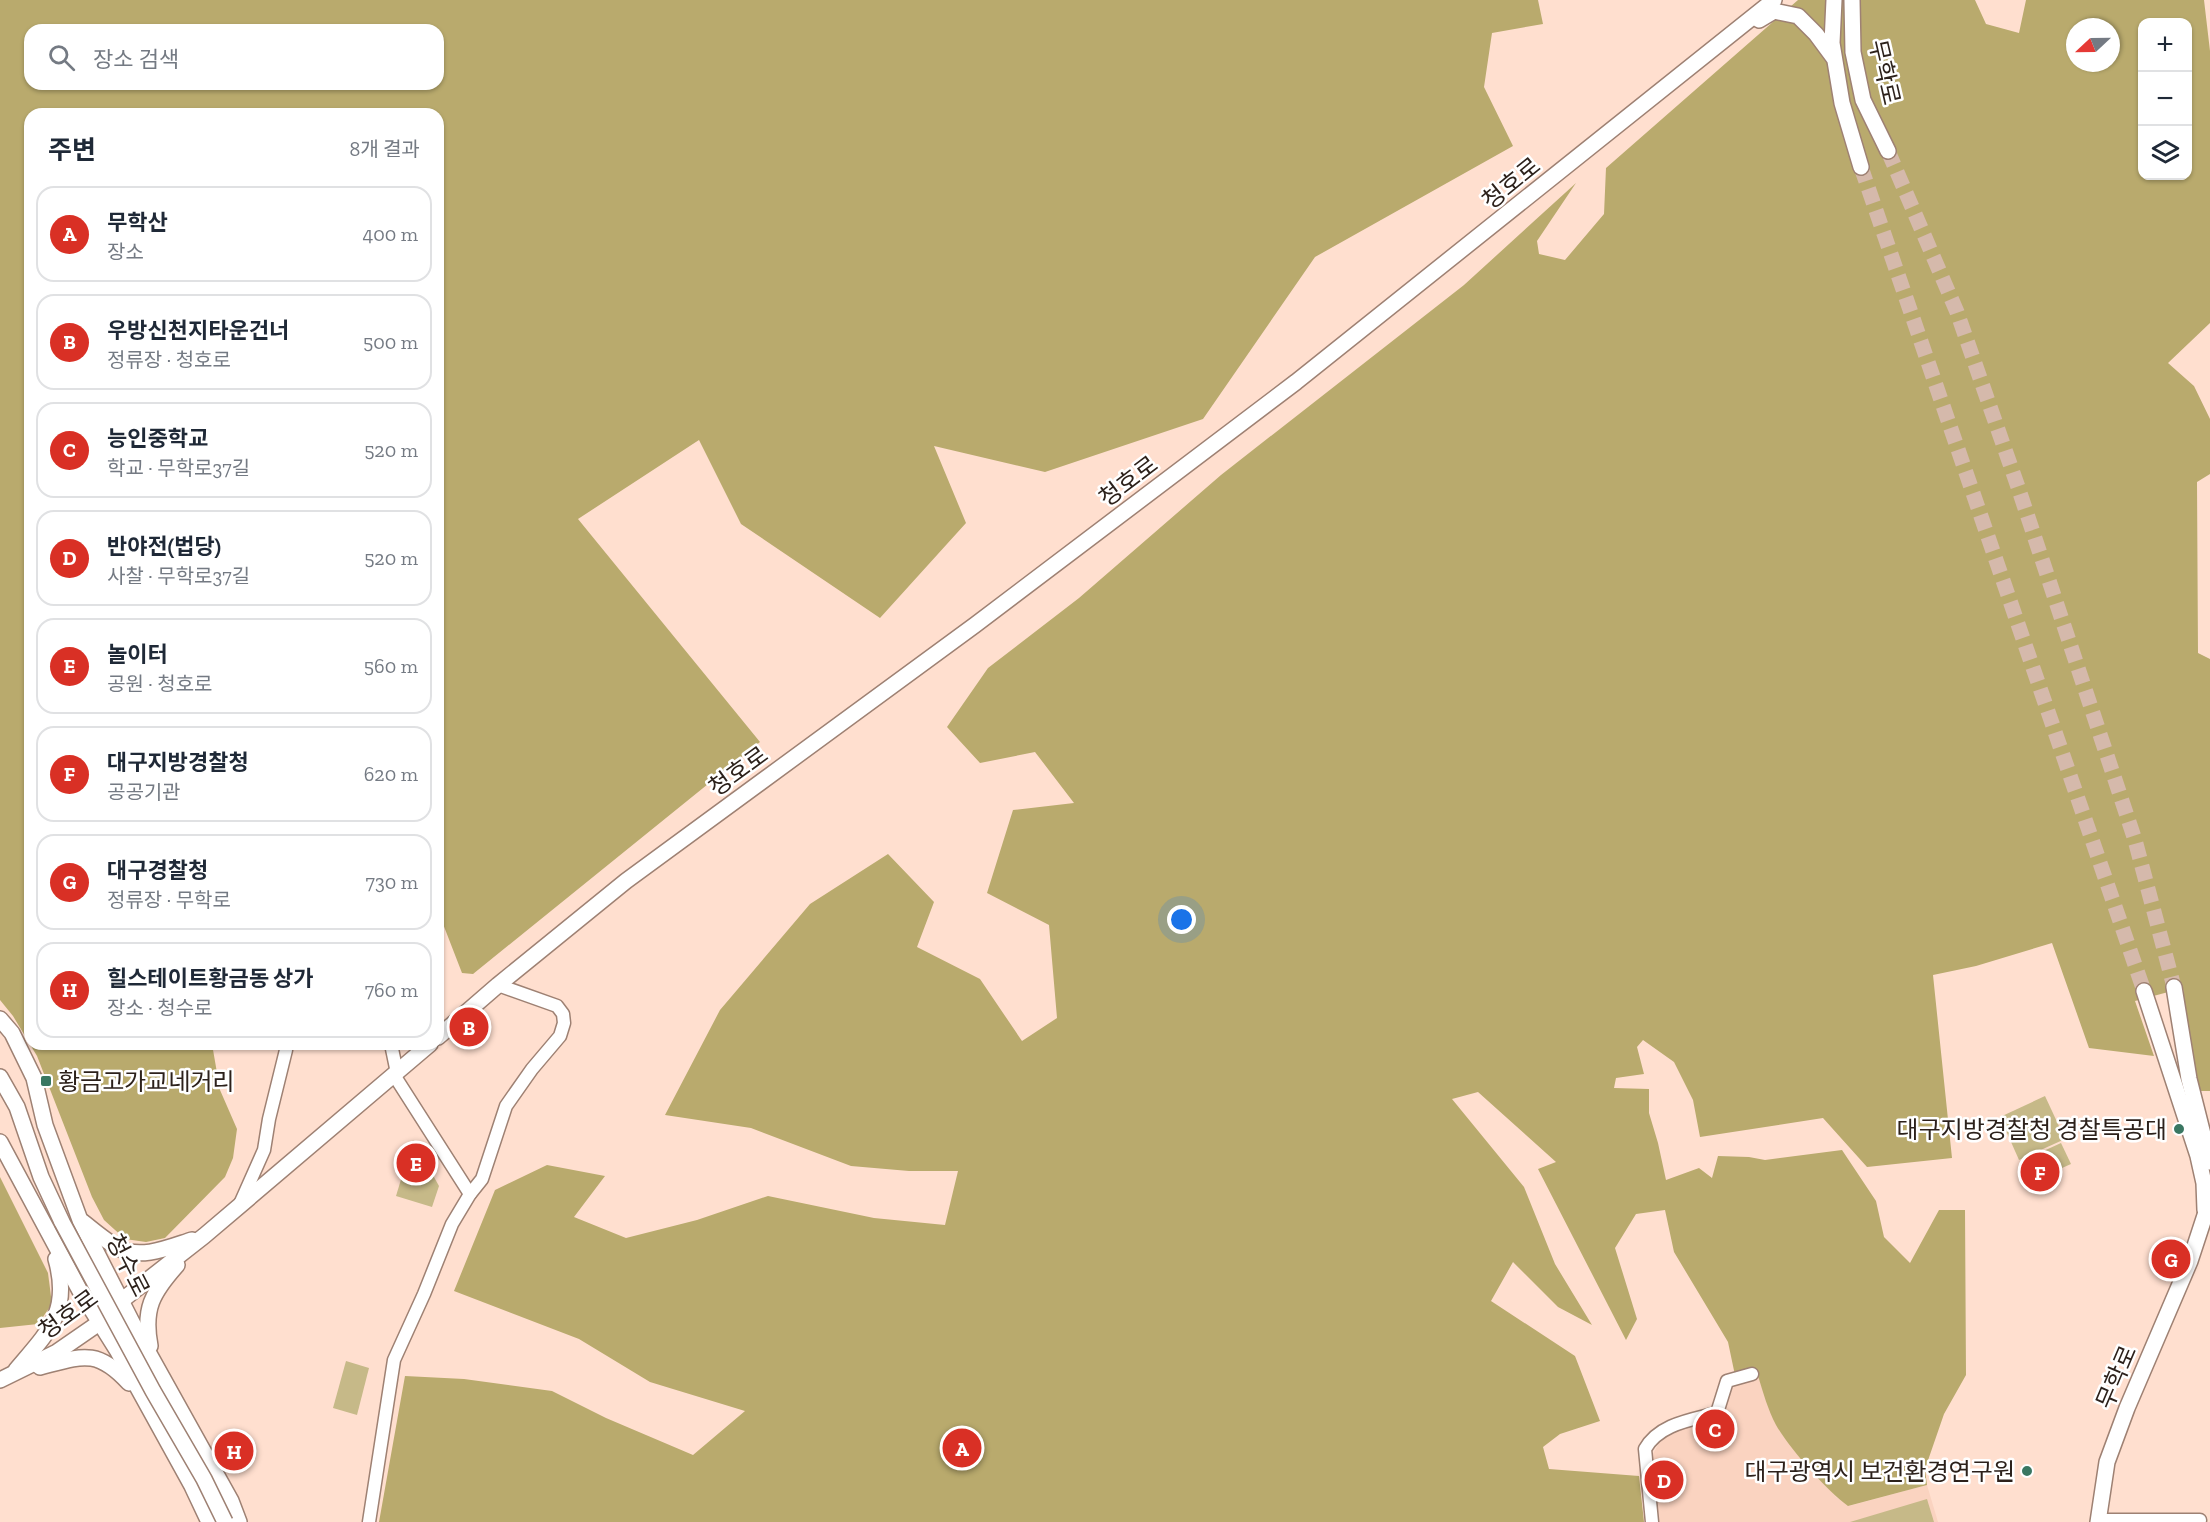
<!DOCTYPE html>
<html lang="ko">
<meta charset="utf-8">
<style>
:root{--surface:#fff;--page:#f6f6f7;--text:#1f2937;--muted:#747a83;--line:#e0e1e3;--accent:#d93025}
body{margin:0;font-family:"Zilla Slab","Noto Sans KR",serif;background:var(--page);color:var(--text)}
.controls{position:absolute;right:18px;top:18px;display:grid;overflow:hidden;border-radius:12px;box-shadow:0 2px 4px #0004}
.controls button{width:54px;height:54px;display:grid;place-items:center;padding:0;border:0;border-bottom:2px solid var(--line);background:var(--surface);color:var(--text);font:30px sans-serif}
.compass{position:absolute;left:2066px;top:18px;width:54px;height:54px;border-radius:50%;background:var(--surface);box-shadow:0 2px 4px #0004;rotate:248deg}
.you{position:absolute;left:1182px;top:920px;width:21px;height:21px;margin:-15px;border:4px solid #fff;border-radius:50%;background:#1a73e8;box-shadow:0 0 0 9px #1a73e833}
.badge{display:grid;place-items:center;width:39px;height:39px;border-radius:50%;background:var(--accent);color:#fff;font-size:20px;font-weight:700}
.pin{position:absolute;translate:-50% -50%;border:3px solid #fff;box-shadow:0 2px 6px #0006}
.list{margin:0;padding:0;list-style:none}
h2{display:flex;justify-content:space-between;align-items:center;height:78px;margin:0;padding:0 24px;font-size:26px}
h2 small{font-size:20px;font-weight:400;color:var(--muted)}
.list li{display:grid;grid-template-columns:39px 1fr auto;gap:18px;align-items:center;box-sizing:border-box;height:96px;margin:0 12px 12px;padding:0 12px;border:2px solid var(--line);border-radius:18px}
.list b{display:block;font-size:22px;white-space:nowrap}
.list p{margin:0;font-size:20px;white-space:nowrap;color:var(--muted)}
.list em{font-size:20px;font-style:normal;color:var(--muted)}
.icon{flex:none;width:33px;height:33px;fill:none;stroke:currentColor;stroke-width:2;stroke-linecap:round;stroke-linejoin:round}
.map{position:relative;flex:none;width:2210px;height:1522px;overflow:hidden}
.search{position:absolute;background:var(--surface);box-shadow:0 2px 4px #0004;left:24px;top:24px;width:420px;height:66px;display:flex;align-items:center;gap:15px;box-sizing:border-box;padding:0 21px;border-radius:18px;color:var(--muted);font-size:22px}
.panel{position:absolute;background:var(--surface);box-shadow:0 2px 4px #0004;left:24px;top:108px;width:420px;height:942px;border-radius:18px}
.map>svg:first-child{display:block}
</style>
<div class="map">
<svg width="2210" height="1522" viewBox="0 0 2210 1522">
<rect width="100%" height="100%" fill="#ffdfcf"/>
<!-- built -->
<polygon fill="#fad3c0" points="1758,1376 1775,1422 1784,1437 1836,1497 1849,1506 1927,1485 1938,1522 1656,1522 1650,1459 1666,1431 1717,1415 1733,1383"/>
<!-- green -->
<g fill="#c6b988">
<polygon points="2045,1096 2065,1139 2019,1160 2000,1117"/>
<polygon points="413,1140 439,1186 432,1207 396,1196"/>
<polygon points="2061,1143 2071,1164 2035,1180 2026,1159"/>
<polygon points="346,1361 369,1368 357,1415 333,1408"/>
<polygon points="1927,1499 1934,1522 1850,1522"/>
</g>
<!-- forest -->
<g fill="#b9aa6d" fill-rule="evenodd">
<path d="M0,0h1538l5,24 -51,9 -8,54 29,59 -198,111 -112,162 -158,53 -111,-26 32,77 -86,95 -139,-94 -42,-84 -121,79 182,223 -287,232 -11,-1 -24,-62v-797h-408v930h182l8,46 17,39 -4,29 -8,19 -60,61 -19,4 -21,-3 -21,-19 -12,-23 -55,-141 -24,-40 -13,-16zM30,30h408v54h-408z"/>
<path d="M1798,0h177l11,24 33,9 7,-33h178l6,51v272l-42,40 26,23 16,33v55l-13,8 1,171 12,6v432h-12l-7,-27 -8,-76 -48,13 19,55 -65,-8 -37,-105 -76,23 -43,9 19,183 -85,9 -44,-49 -123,19 -7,-37 -19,-38 -31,-22 -6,7 7,27 -28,4 -2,10 35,1v24l9,30 8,37 33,-12 13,10 6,-22 31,1 16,3 77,-10 34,51 8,36 26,26 29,-53h26l1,165 -22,39 -19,55 2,16 -79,21c-22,-16 -58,-57 -72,-81 -8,-15 -13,-33 -18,-49l-22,4 -8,-38 -54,-90 -9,-42 -29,4 -21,34 22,71 -11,21 -88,-171 18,-7 -78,-70 -26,7 72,88 31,77 37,61 -34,-18 -45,-45 -22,39 84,55 25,65 -40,13 -17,13 6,22 90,7 5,46h-1265l26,-146 59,3 88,12 54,27 87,37 52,-44 -95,-29 -71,-43 -125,-48 41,-101 52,-25 58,11 -31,41 52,21 71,-18 71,-24 106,22 71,7 13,-54h-49l-58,-5 -100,-38 -86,-13 55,-105 90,-106 78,-50 46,48 -17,45 63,32 42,62 35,-23 -8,-93 -62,-32 26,-83 61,-7 -39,-51 -55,11 -33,-36 41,-59 91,-70 142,-123 243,-190 112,-102 -39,58 2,13 26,6 39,-46 2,-46zM2142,22h46v154h-46zM2075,27h36v36h-36z"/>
<polygon points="0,1177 48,1273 52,1304 38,1324 0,1328"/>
</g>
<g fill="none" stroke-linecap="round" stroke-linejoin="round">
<!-- major-tunnel -->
<g stroke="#d5b9ab" stroke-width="15" stroke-dasharray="15 8" stroke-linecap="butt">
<polyline points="1888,151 1957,312 2018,487 2135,840 2174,987"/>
<polyline points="1861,167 2144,991"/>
</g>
<!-- minor casing -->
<g stroke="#9e8173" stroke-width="15">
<g id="minor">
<polyline points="391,1044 397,1073"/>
<polyline points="394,1075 470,1194"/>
<polyline points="240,1204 264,1150 269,1119 286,1050 285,1044"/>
<polyline points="2098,1520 2200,1520"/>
<polyline points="369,1522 394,1360 424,1294 452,1224 470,1194 482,1179 506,1106 532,1069 560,1036 564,1023 563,1014 557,1006 498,985"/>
<path d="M1652,1522l-7,-73c14,-25 46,-29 72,-36l10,-32 25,-7"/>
</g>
</g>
<!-- major casing -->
<g stroke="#9e8173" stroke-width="18">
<g id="major">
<polyline points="1834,0 1832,43 1842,103 1861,167"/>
<polyline points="1852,0 1853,52 1863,100 1888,151"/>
<polyline points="1759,20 1774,11 1798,16 1816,34 1833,57"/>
<polyline points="2174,987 2189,1079 2210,1162"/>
<polyline points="2144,991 2198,1156 2204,1183 2205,1210"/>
<polyline points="0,1019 12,1033 34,1078 45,1125 80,1220 138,1334 231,1501 239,1522"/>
<polyline points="438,1037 498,985 626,881 975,625 1296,382 1774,0"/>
<polyline points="0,1077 17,1107 41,1177 62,1222"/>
<polyline points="0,1142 80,1291 117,1350 192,1486 209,1522"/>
<path d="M83,1222c11,9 23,19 35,26 23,12 52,-1 74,-8"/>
<path d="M150,1346c-7,-37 2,-53 27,-81"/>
<path d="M40,1367c42,-11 57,-19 89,16"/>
<path d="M16,1370c32,-38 55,-58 40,-111"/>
<polyline points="0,1380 57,1352 99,1323 121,1301 204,1236 430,1044"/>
<polyline points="2098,1522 2107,1462 2127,1408 2190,1261 2210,1200"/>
</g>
</g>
<!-- minor -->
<use href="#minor" stroke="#fff" stroke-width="12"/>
<!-- major -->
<use href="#major" stroke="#fff" stroke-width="15"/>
<!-- major-bridge casing -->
<g stroke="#9e8173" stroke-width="18" stroke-linecap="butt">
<polyline id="major-bridge" points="62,1222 153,1391 204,1479 225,1522"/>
</g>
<!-- major-bridge -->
<use href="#major-bridge" stroke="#fff" stroke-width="15"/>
</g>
<!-- markers -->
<g fill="#3a7762" stroke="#fff" stroke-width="2">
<rect x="40" y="1075" width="12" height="12" rx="3"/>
<circle cx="2179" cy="1129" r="6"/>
<circle cx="2027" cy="1471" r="6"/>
</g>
<g text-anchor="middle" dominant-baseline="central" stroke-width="5" stroke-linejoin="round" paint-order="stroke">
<!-- street labels -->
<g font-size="24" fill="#2c211b" stroke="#fff">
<text transform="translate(1885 72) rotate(77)">무학로</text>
<text transform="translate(1511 183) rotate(-39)">청호로</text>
<text transform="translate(1128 481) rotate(-37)">청호로</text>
<text transform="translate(738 771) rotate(-36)">청호로</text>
<text transform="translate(128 1265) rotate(63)">청수로</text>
<text transform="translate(68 1314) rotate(-36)">청호로</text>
<text transform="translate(2116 1377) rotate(-67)">무학로</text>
</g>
<!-- poi labels -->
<g font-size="24" fill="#2c211b" stroke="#fff" text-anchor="end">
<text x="58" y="1081" text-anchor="start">황금고가교네거리</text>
<text x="2167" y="1129">대구지방경찰청 경찰특공대</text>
<text x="2015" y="1471">대구광역시 보건환경연구원</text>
</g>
</g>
</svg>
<div class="controls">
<button>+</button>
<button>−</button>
<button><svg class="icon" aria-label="layers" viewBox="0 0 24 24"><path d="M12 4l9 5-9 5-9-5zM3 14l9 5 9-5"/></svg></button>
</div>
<svg class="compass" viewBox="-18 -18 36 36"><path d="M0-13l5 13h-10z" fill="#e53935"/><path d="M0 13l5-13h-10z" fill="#747a83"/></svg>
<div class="you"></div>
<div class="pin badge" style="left:962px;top:1448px">A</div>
<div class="pin badge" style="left:469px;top:1027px">B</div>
<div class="pin badge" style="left:1715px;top:1429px">C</div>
<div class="pin badge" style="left:1664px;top:1480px">D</div>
<div class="pin badge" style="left:416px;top:1163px">E</div>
<div class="pin badge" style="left:2040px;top:1172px">F</div>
<div class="pin badge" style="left:2171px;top:1259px">G</div>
<div class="pin badge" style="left:234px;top:1451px">H</div>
<div class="search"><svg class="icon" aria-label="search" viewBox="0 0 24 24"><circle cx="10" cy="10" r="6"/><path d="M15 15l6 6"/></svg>장소 검색</div>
<section class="panel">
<h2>주변<small>8개 결과</small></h2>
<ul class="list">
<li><span class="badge">A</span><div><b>무학산</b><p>장소</p></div><em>400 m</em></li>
<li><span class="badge">B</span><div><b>우방신천지타운건너</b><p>정류장 · 청호로</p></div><em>500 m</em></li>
<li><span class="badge">C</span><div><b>능인중학교</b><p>학교 · 무학로37길</p></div><em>520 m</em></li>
<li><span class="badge">D</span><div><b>반야전(법당)</b><p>사찰 · 무학로37길</p></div><em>520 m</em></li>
<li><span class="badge">E</span><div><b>놀이터</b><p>공원 · 청호로</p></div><em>560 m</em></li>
<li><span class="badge">F</span><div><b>대구지방경찰청</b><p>공공기관</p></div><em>620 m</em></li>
<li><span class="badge">G</span><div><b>대구경찰청</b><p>정류장 · 무학로</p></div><em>730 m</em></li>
<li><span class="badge">H</span><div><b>힐스테이트황금동 상가</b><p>장소 · 청수로</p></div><em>760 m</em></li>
</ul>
</section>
</div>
